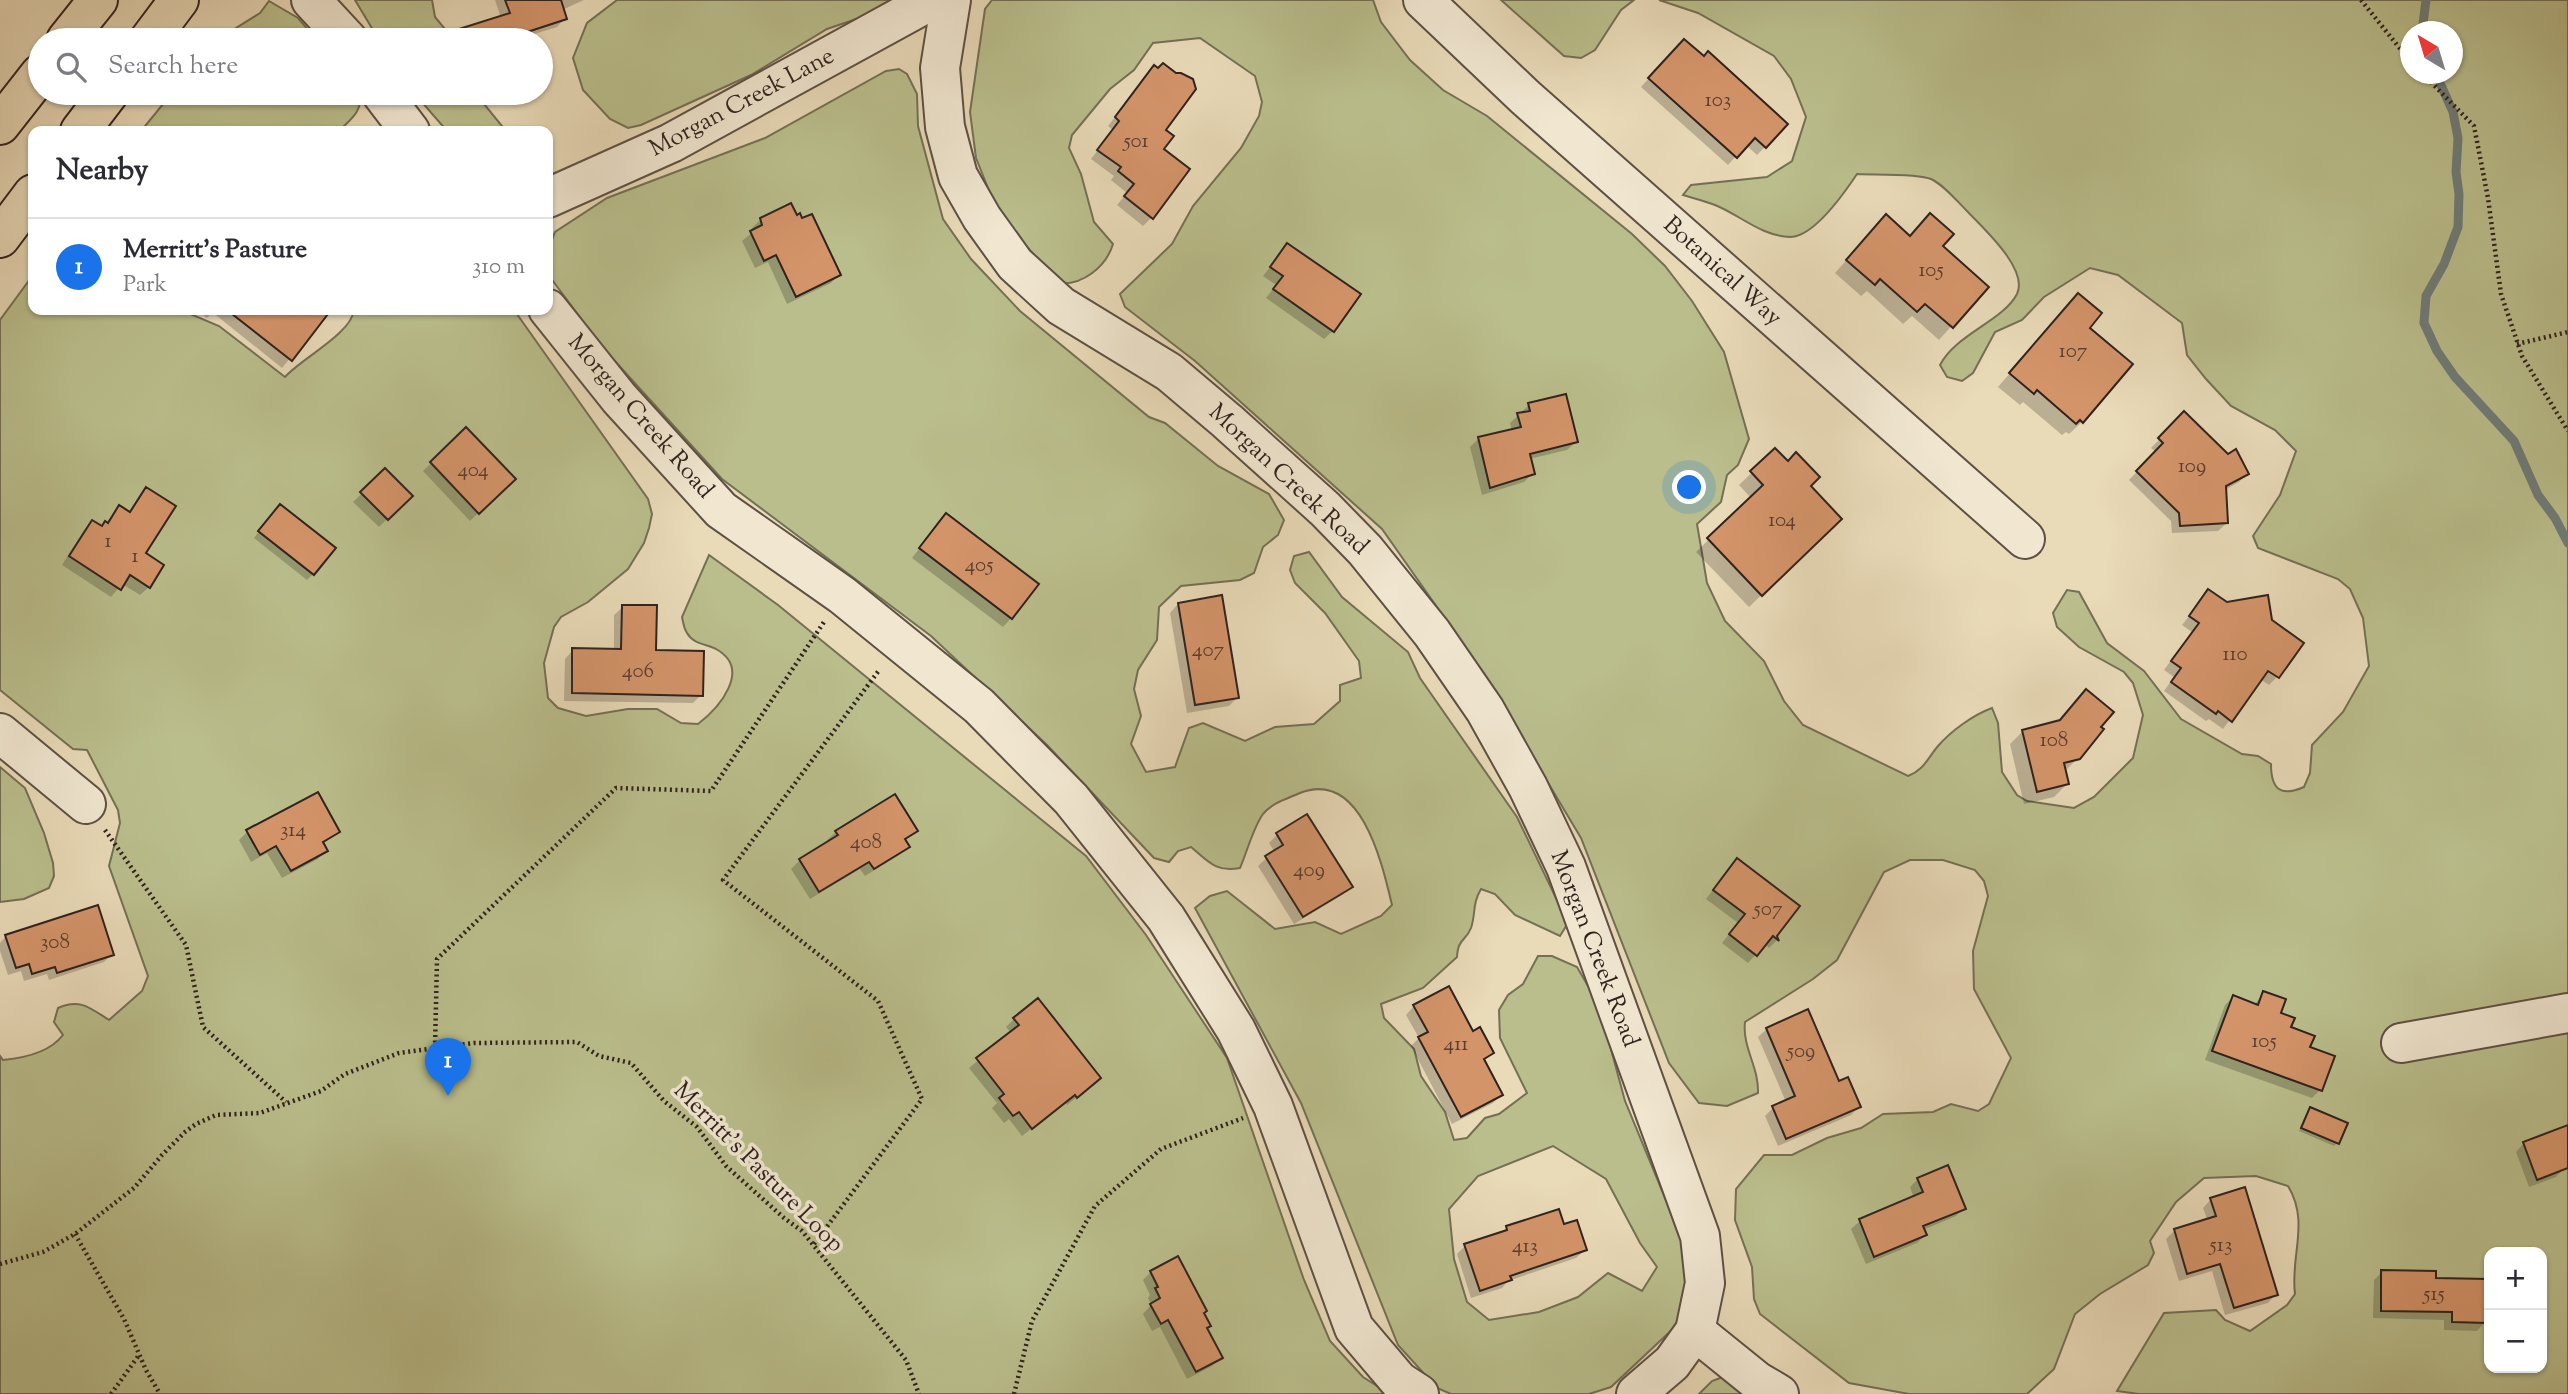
<!DOCTYPE html>
<meta charset="utf-8">
<style>
:root{--surface:#fff;--page:#f7f7f7;--text:#2b2b33;--muted:#7c7c81;--line:#e1e1e2;--accent:#1a73e8}
body{margin:0;font-family:"Sorts Mill Goudy",serif;background:var(--page);color:var(--text)}
.controls{position:absolute;right:21px;bottom:21px;display:grid;overflow:hidden;border-radius:14px;box-shadow:0 2px 5px #0004}
.controls button{width:63px;height:63px;display:grid;place-items:center;padding:0;border:0;border-bottom:2px solid var(--line);background:var(--surface);color:var(--text);font:35px sans-serif}
.compass{position:absolute;left:2400px;top:21px;width:63px;height:63px;border-radius:50%;background:var(--surface);box-shadow:0 2px 5px #0004;rotate:322deg}
.you{position:absolute;left:1690px;top:488px;width:24px;height:24px;margin:-18px;border:5px solid #fff;border-radius:50%;background:#1a73e8;box-shadow:0 0 0 10px #1a73e833}
.badge{display:grid;place-items:center;width:46px;height:46px;border-radius:50%;background:var(--accent);color:#fff;font-size:23px;font-weight:700}
.pin{position:absolute;translate:-50% -58px;filter:drop-shadow(0 2px 4px #0008)}
.pin::after{content:'';position:absolute;top:37px;width:24px;height:21px;background:inherit;clip-path:polygon(0 0,100% 0,50% 100%)}
.list{margin:0;padding:0;list-style:none}
h2{display:flex;justify-content:space-between;align-items:center;height:91px;margin:0;padding:0 28px;font-size:30px}
h2 small{font-size:23px;font-weight:400;color:var(--muted)}
.list li{display:grid;grid-template-columns:46px 1fr auto;gap:21px;align-items:center;box-sizing:border-box;height:98px;padding:0 28px;border-top:2px solid var(--line)}
.list b{display:block;font-size:26px;white-space:nowrap}
.list p{margin:0;font-size:23px;white-space:nowrap;color:var(--muted)}
.list em{font-size:23px;font-style:normal;color:var(--muted)}
.icon{flex:none;width:38px;height:38px;fill:none;stroke:currentColor;stroke-width:2;stroke-linecap:round;stroke-linejoin:round}
.map{position:relative;flex:none;width:2568px;height:1394px;overflow:hidden}
.search{position:absolute;background:var(--surface);box-shadow:0 2px 5px #0004;left:28px;top:28px;width:525px;height:77px;display:flex;align-items:center;gap:18px;box-sizing:border-box;padding:0 24px;border-radius:38px;color:var(--muted);font-size:26px}
.panel{position:absolute;background:var(--surface);box-shadow:0 2px 5px #0004;left:28px;top:126px;width:525px;height:189px;border-radius:14px}
.map>svg:first-child{display:block}
</style>
<div class="map">
<svg width="2568" height="1394" viewBox="0 0 2568 1394">
<rect width="100%" height="100%" fill="#e9dab8"/>
<filter id="stains"><feTurbulence type="fractalNoise" baseFrequency=".00286" numOctaves="4"/><feColorMatrix values="0 0 0 0 .2 0 0 0 0 .09 0 0 0 0 .02 0 0 0 .5 -.17"/></filter>
<radialGradient id="worn" r=".72"><stop offset=".6" stop-color="#630" stop-opacity="0"/><stop offset="1" stop-color="#630" stop-opacity=".3"/></radialGradient>
<!-- green -->
<g fill="#babe8c" stroke="#747055" stroke-width="2" fill-rule="evenodd">
<polygon points="355,0 432,0 435,17 454,40 379,40"/>
<polygon points="617,0 891,0 874,13 827,29 751,75 641,125 628,128 610,119 583,90 573,58 587,23"/>
<path d="M992,0h381l8,22 29,38 33,30 44,26 145,118 33,32 27,35 32,51 25,87 -11,26 -11,10 -6,27 -24,22 10,59 18,38 39,40 20,40 19,24 105,51c16,-6 19,-17 30,-30 13,-15 35,-31 54,-38l6,15 4,49 15,23 10,6 47,7 20,-11 39,-39 10,-43 -10,-32 -9,-11 -45,-25 -22,-20 -4,-14 14,-23 12,2 28,51 37,28 37,48 61,35 16,2 13,8c0,26 10,33 33,23l6,-14 2,-28 31,-33 26,-46 -6,-48 -13,-29 -12,-10 -80,-31 -5,-12 27,-41 16,-44 -21,-21 -44,-24 -25,-27 -19,-24 -5,-32 -64,-48 -28,-7 -46,29 -22,23 -27,12 -22,41 -11,8 -15,-4 -7,-12c16,-31 63,-44 77,-71 12,-25 -35,-67 -50,-83 -11,-11 -22,-25 -36,-32 -13,-6 -58,-4 -74,-5 -12,18 -43,63 -67,63 -29,-1 -50,-22 -75,-32 -10,-4 -22,-7 -32,-10l8,-10 76,-8 25,-16 14,-44 -15,-38 -17,-23 -76,-43 -39,-13h909v1394h-429l-22,-3 47,-78 52,-3 9,10 25,11 37,-26 8,-11c-5,-38 15,-72 -7,-108l-32,-10 -52,2 -28,24 -26,39 4,12 -6,12 -48,29 -25,20 -21,55 -27,25h-118l-60,-11 -89,-69 -6,-15 -2,-32 -17,-47 1,-31 28,-34h28l35,-17 34,-10 22,-14 50,-2 18,-8 27,7 11,-7 22,-46 -37,-69 -1,-38 15,-55 -4,-15 -9,-11 -32,-10h-33l-26,12 -47,88 -24,19 -68,43c-3,25 14,45 13,71l-31,13 -28,-3 -30,-40 -88,-225 -104,-174 -95,-135 -187,-168 -70,-54 -5,-13 52,-50 21,-38 48,-58 18,-32 3,-14 -7,-26 -55,-38 -47,5 -19,27 -24,19 -38,46 -3,13 12,26 13,48 19,22c-7,23 -31,42 -55,39l-60,-70 -22,-55 -6,-46 15,-103zM2410,32h42v42h-42zM2489,1252h53v116h-53z"/>
<polygon points="1501,0 1634,0 1621,10 1595,50 1581,58 1564,56"/>
<polygon points="269,1 298,18 317,40 217,40 260,13"/>
<path d="M899,69l8,5 10,20 1,32 25,93 28,40 49,52 129,106 16,6 53,43 51,28 15,26 -6,15 -15,12 -9,26 -14,7 -59,6 -22,21 -2,33 -19,30 -4,19 7,27 -10,28 15,28 29,-5 14,-39 14,-5 42,18 30,-14 39,-3 26,-23v-16l21,-7 -2,-17 -34,-48 -30,-30 -5,-13 4,-14 15,-4 33,45 66,55 12,26 97,139 51,106 -8,13 -45,-21 -20,-21 -14,-5c-9,15 -5,24 -10,39 -5,13 -13,10 -14,29l-34,31 -42,16 3,14 30,31 7,27 24,36 9,28 13,-2 18,-20 14,-4 28,-21 -27,-55 -1,-28 9,-15 15,-11 15,-28h14l25,11 22,38 26,96 64,155 -1,31 -12,39 -65,61 -22,7h-138l-14,-6 -39,-43 -97,-242 -106,-195 15,-12 17,-5 48,38 40,-7 26,12 40,-18 11,-11c-10,-42 -31,-136 -92,-112 -13,6 -27,9 -37,21 -10,14 -16,38 -23,54 -24,5 -32,-7 -49,-21l-13,4 -9,11 -15,-4 -107,-113 -116,-109 -209,-157 -120,-132 -52,-70 -2,-28 7,-17 52,-34 158,-60 121,-67zM1553,1146l53,33 34,64 17,24 -15,24 -34,-18 -30,24 -39,15 -50,8 -22,-18 -13,-43 -5,-50 29,-33z"/>
<path d="M172,93h187c5,17 -8,26 -20,38h-198z"/>
<polygon points="414,93 480,93 484,104 506,131 447,131"/>
<path d="M33,275v35h148l38,16 66,51c17,-19 66,-43 69,-67h160l134,189 4,15 -3,14 -5,15 -16,26 -40,33 -27,15 -7,10 -10,36 4,35 10,10 28,8 42,-7h29l24,14 17,1c22,-17 54,-55 18,-75 -10,-5 -23,-5 -29,-16 -3,-4 -4,-11 -5,-16l27,-62 69,50 308,251 60,79 81,123 77,222 26,61 33,36 27,17h-1390v-338l3,4c21,-2 47,-8 60,-25l-9,-13 4,-14c22,-10 32,0 51,12l33,-29 6,-15 -39,-110 11,-43 -2,-13 -31,-60 -14,-1 -73,-59v-370z"/>
<polygon points="0,767 25,788 44,833 53,863 54,876 49,888 24,899 0,902"/>
<polygon points="1728,1375 1754,1394 1699,1394 1712,1381"/>
</g>
<!-- shadow -->
<g fill="#0003">
<polygon points="495,0 584,0 562,10 565,18 557,27 515,40 475,40 472,32 501,18"/>
<polygon points="1676,49 1765,147 1757,155 1746,145 1728,165 1641,87"/>
<polygon points="1154,67 1176,75 1163,130 1152,217 1143,226 1117,205 1127,193 1111,180 1114,176 1091,159 1113,130 1108,126"/>
<polygon points="796,217 839,275 831,283 787,304 768,262 755,268 742,241 754,231 752,228 761,219"/>
<polygon points="1874,229 1940,246 1986,287 1939,340 1912,316 1903,324 1867,291 1861,296 1835,273"/>
<polygon points="1288,245 1333,331 1324,339 1266,298 1276,285 1263,276"/>
<polygon points="2066,308 2131,365 2082,422 2069,434 2066,432 2062,435 2023,402 2020,405 1998,387"/>
<polygon points="196,310 329,310 282,368 212,312 207,318"/>
<polygon points="1529,405 1576,442 1567,450 1529,459 1533,473 1524,482 1482,495 1470,447 1479,438 1512,431 1510,423"/>
<polygon points="2184,414 2247,474 2239,482 2225,490 2227,523 2218,531 2172,533 2171,521 2129,480 2156,452 2151,448"/>
<polygon points="466,429 513,479 470,521 423,471"/>
<polygon points="1775,450 1840,519 1749,607 1696,552 1751,498 1739,485"/>
<polygon points="385,471 410,496 379,527 353,502"/>
<polygon points="146,489 143,554 149,587 140,595 122,584 111,597 62,565 84,530 92,522 101,528 119,508 128,513"/>
<polygon points="274,512 313,574 307,580 254,538"/>
<polygon points="938,524 1011,618 1003,627 912,558"/>
<polygon points="2209,591 2227,603 2277,677 2269,685 2260,679 2223,729 2209,719 2206,721 2164,691 2174,677 2164,670 2192,632 2182,625"/>
<polygon points="1178,604 1237,698 1229,706 1187,713 1170,613"/>
<polygon points="623,607 655,652 701,695 693,703 564,701 565,659 573,650 614,651 614,615"/>
<polygon points="2086,691 2078,758 2064,772 2067,784 2054,797 2024,804 2010,744 2023,731 2058,723"/>
<polygon points="894,796 915,831 905,841 908,846 899,855 865,876 860,869 810,899 791,869 800,860 829,843 827,840 836,832"/>
<polygon points="247,832 338,832 323,844 326,850 318,859 282,878 267,853 251,862 239,840"/>
<polygon points="1277,835 1351,887 1342,895 1294,924 1258,866 1274,851 1269,843"/>
<polygon points="1729,869 1777,940 1769,948 1765,944 1748,963 1722,943 1738,923 1706,899"/>
<polygon points="6,936 112,954 104,962 49,980 47,974 24,981 21,971 8,975 0,951 0,943"/>
<polygon points="2264,993 2289,1028 2308,1048 2320,1090 2312,1098 2205,1060 2225,1005 2233,997 2254,1005"/>
<polygon points="1414,1006 1473,1034 1492,1053 1483,1062 1501,1095 1493,1103 1452,1124 1411,1046 1419,1038 1406,1015"/>
<polygon points="1014,1019 1091,1086 1067,1105 1066,1102 1022,1136 1009,1119 1004,1123 992,1108 997,1103 969,1068 1011,1033 1006,1027"/>
<polygon points="1767,1029 1838,1084 1859,1107 1851,1115 1778,1146 1765,1116 1773,1108 1786,1102 1758,1037"/>
<polygon points="2310,1109 2337,1143 2334,1146 2299,1131"/>
<polygon points="2524,1143 2564,1168 2556,1177 2529,1187 2516,1152"/>
<polygon points="1918,1179 1964,1208 1956,1216 1923,1230 1925,1235 1917,1243 1866,1264 1851,1229 1860,1221 1914,1198 1910,1187"/>
<polygon points="2211,1199 2276,1294 2268,1303 2225,1315 2212,1271 2179,1281 2166,1239 2175,1230 2207,1219 2203,1208"/>
<polygon points="1563,1227 1585,1250 1576,1258 1508,1281 1502,1288 1471,1298 1457,1254 1465,1246 1501,1233 1507,1228"/>
<polygon points="1151,1272 1203,1313 1206,1329 1221,1357 1212,1366 1187,1379 1160,1327 1152,1331 1143,1314 1151,1305 1148,1298 1150,1295 1143,1280"/>
<polygon points="2382,1272 2434,1280 2485,1322 2477,1331 2444,1330 2444,1320 2373,1318 2374,1280"/>
</g>
<g fill="none" stroke-linecap="round" stroke-linejoin="round">
<!-- stream -->
<g stroke="#6f7d79" stroke-width="9">
<polyline points="2422,32 2426,0"/>
<polyline points="2436,74 2453,112 2458,138 2456,172 2459,194 2458,227 2444,264 2426,296 2424,323 2437,351 2455,377 2514,441 2538,495 2555,518 2568,543"/>
</g>
</g>
<!-- building -->
<g fill="#d4946a" stroke="#2f221e" stroke-width="2">
<polygon points="505,0 561,0 567,19 515,36 516,40 441,40 440,35 510,13"/>
<polygon points="1684,39 1704,56 1708,51 1788,124 1766,148 1755,138 1737,158 1648,78"/>
<polygon points="1163,63 1176,73 1181,73 1193,79 1196,89 1166,130 1174,136 1164,149 1190,169 1153,219 1124,196 1134,184 1118,171 1121,167 1097,150 1119,121 1115,117 1154,65 1158,68"/>
<polygon points="791,203 797,215 800,213 802,218 812,214 841,275 796,297 776,255 764,261 750,231 762,225 760,218"/>
<polygon points="1930,213 1954,234 1943,246 1989,287 1953,328 1925,304 1917,312 1880,279 1875,285 1846,260 1886,214 1910,236"/>
<polygon points="1287,243 1361,294 1334,332 1273,289 1283,276 1270,267"/>
<polygon points="2078,293 2102,313 2090,328 2133,364 2083,423 2080,420 2076,424 2037,390 2034,394 2009,373"/>
<polygon points="227,310 331,310 292,361"/>
<polygon points="1566,394 1578,442 1530,454 1535,474 1490,488 1478,437 1521,427 1517,413 1530,411 1528,403"/>
<polygon points="2184,411 2228,454 2236,449 2249,474 2226,486 2228,523 2180,526 2179,513 2136,471 2163,443 2158,438"/>
<polygon points="466,427 516,479 479,514 430,462"/>
<polygon points="1775,448 1788,461 1796,452 1820,477 1811,486 1842,519 1762,596 1707,538 1763,485 1750,471"/>
<polygon points="385,468 413,496 388,520 360,492"/>
<polygon points="146,487 176,506 146,553 164,565 150,588 130,575 121,590 69,556 92,520 102,526 105,521 108,523 119,505 130,512"/>
<polygon points="280,504 336,548 314,575 258,531"/>
<polygon points="946,513 1039,584 1012,619 919,548"/>
<polygon points="2208,589 2227,602 2268,595 2272,620 2304,643 2279,678 2268,671 2232,722 2218,711 2216,714 2171,682 2181,668 2171,661 2199,623 2189,616"/>
<polygon points="1222,595 1239,698 1195,705 1178,603"/>
<polygon points="622,605 657,605 656,650 704,651 703,696 572,693 572,648 621,649"/>
<polygon points="2086,689 2114,712 2101,727 2104,729 2080,759 2064,763 2069,784 2037,792 2022,730 2060,720"/>
<polygon points="318,792 340,832 323,842 328,851 291,871 276,846 260,855 246,830"/>
<polygon points="895,794 918,831 905,839 910,847 874,869 869,862 819,892 799,859 838,835 835,831"/>
<polygon points="1307,814 1353,887 1303,917 1265,856 1283,845 1276,833"/>
<polygon points="1737,858 1800,906 1777,936 1779,941 1773,936 1757,956 1729,934 1745,914 1713,890"/>
<polygon points="98,905 114,955 57,973 55,967 32,974 29,964 16,968 5,935"/>
<polygon points="1449,986 1473,1031 1480,1027 1494,1053 1484,1059 1503,1095 1461,1117 1418,1037 1428,1032 1413,1005"/>
<polygon points="2263,991 2286,999 2281,1013 2295,1018 2291,1027 2315,1036 2310,1047 2335,1056 2322,1091 2212,1051 2233,995 2258,1005"/>
<polygon points="1038,998 1101,1078 1077,1098 1075,1095 1032,1129 1019,1112 1013,1116 999,1098 1004,1094 976,1058 1019,1025 1013,1018"/>
<polygon points="1808,1009 1839,1081 1848,1077 1861,1107 1786,1139 1772,1106 1795,1096 1766,1028"/>
<polygon points="2310,1107 2348,1123 2339,1144 2301,1128"/>
<polygon points="2568,1125 2568,1168 2537,1180 2523,1142"/>
<polygon points="1948,1165 1966,1209 1923,1226 1927,1235 1874,1257 1859,1219 1923,1192 1917,1178"/>
<polygon points="2245,1187 2278,1295 2234,1308 2220,1264 2187,1274 2174,1229 2216,1216 2210,1198"/>
<polygon points="1559,1209 1564,1224 1577,1220 1587,1250 1510,1276 1512,1280 1480,1291 1464,1244 1507,1230 1506,1226"/>
<polygon points="1178,1256 1207,1311 1204,1313 1211,1326 1207,1328 1223,1358 1196,1372 1168,1320 1161,1324 1150,1304 1160,1298 1155,1288 1158,1287 1150,1271"/>
<polygon points="2381,1270 2436,1271 2436,1278 2488,1279 2487,1323 2452,1322 2452,1312 2381,1311"/>
</g>
<g fill="none" stroke-linecap="round" stroke-linejoin="round">
<!-- minor casing -->
<g stroke="#5e5044" stroke-width="42">
<g id="minor">
<polyline points="311,0 348,40"/>
<polyline points="951,0 940,68 945,127 958,176 982,218 1015,264 1061,306 1169,372 1227,421 1325,509 1365,550 1432,633 1485,710 1528,787 1566,867 1700,1236 1705,1283 1695,1331 1672,1363 1636,1394"/>
<polyline points="1423,0 1525,97 2025,539"/>
<polyline points="381,93 410,131"/>
<polyline points="548,198 671,143 932,0"/>
<polyline points="548,309 619,398 721,510 842,595 979,706 1071,799 1166,918 1236,1030 1273,1106 1354,1328 1399,1381 1419,1394"/>
<polyline points="0,733 86,804"/>
<polyline points="2401,1043 2568,1013"/>
<polyline points="1695,1331 1757,1381 1779,1394"/>
</g>
</g>
<!-- highway casing -->
<g stroke="#2f221e" stroke-width="42">
<g id="highway">
<polyline points="66,40 98,0"/>
<polyline points="149,40 179,0"/>
<polyline points="0,125 40,74"/>
<polyline points="80,131 109,93"/>
<polyline points="0,238 33,194"/>
</g>
</g>
<!-- path -->
<g stroke="#2f221e" stroke-width="4.5" stroke-dasharray="2 3.5" stroke-linecap="butt">
<polyline points="2361,0 2410,61"/>
<polyline points="2423,74 2474,126 2488,198 2501,294 2522,356 2568,431"/>
<polyline points="2517,344 2568,332"/>
<polyline points="105,830 186,945 203,1027 286,1102"/>
<polyline points="435,1048 437,959 616,788 711,791 824,622"/>
<polyline points="75,1234 124,1319 146,1370 160,1394"/>
<polyline points="814,1244 922,1099 878,1001 723,880 880,669"/>
<polyline points="0,1264 43,1252 75,1234 134,1188 162,1155 185,1132 196,1124 216,1115 260,1113 321,1091 345,1074 399,1053 474,1043 577,1042 599,1056 631,1063 664,1101 697,1127 726,1166 784,1218 802,1231 906,1360 919,1394"/>
<polyline points="111,1394 139,1355"/>
<polyline points="1014,1394 1032,1321 1095,1206 1161,1149 1243,1118"/>
</g>
<!-- minor -->
<use href="#minor" stroke="#f1e7d1" stroke-width="38"/>
<!-- highway -->
<use href="#highway" stroke="#e9dab8" stroke-width="38"/>
</g>
<g text-anchor="middle" dominant-baseline="central" stroke-width="7" stroke-linejoin="round" paint-order="stroke">
<!-- number labels -->
<g font-size="21" fill="#583e31">
<text x="1718" y="101">103</text>
<text x="1136" y="142">501</text>
<text x="1931" y="271">105</text>
<text x="2073" y="352">107</text>
<text x="2192" y="467">109</text>
<text x="473" y="471">404</text>
<text x="1782" y="521">104</text>
<text x="108" y="542">1</text>
<text x="135" y="557">1</text>
<text x="979" y="566">405</text>
<text x="1208" y="651">407</text>
<text x="2235" y="655">110</text>
<text x="638" y="672">406</text>
<text x="2054" y="741">108</text>
<text x="293" y="831">314</text>
<text x="866" y="843">408</text>
<text x="1309" y="871">409</text>
<text x="1768" y="910">507</text>
<text x="55" y="943">308</text>
<text x="2264" y="1042">105</text>
<text x="1456" y="1045">411</text>
<text x="1801" y="1052">509</text>
<text x="2221" y="1246">513</text>
<text x="1525" y="1247">413</text>
<text x="2434" y="1295">515</text>
</g>
<!-- street labels -->
<g font-size="24" fill="#2f221e" stroke="#f1e7d1">
<text transform="translate(742 103) rotate(-28)">Morgan Creek Lane</text>
<text transform="translate(1722 272) rotate(42)">Botanical Way</text>
<text transform="translate(640 417) rotate(49)">Morgan Creek Road</text>
<text transform="translate(1288 480) rotate(43)">Morgan Creek Road</text>
<text transform="translate(1594 949) rotate(69)">Morgan Creek Road</text>
<text transform="translate(758 1168) rotate(45)">Merritt's Pasture Loop</text>
</g>
</g>
<rect width="100%" height="100%" filter="url(#stains)"/>
<rect width="100%" height="100%" fill="url(#worn)"/>
</svg>
<div class="controls">
<button>+</button>
<button>−</button>
</div>
<svg class="compass" viewBox="-18 -18 36 36"><path d="M0-13l5 13h-10z" fill="#e53935"/><path d="M0 13l5-13h-10z" fill="#7c7c81"/></svg>
<div class="you"></div>
<div class="pin badge" style="left:448px;top:1096px">1</div>
<div class="search"><svg class="icon" aria-label="search" viewBox="0 0 24 24"><circle cx="10" cy="10" r="6"/><path d="M15 15l6 6"/></svg>Search here</div>
<section class="panel">
<h2>Nearby<small></small></h2>
<ul class="list">
<li><span class="badge">1</span><div><b>Merritt's Pasture</b><p>Park</p></div><em>310 m</em></li>
</ul>
</section>
</div>
